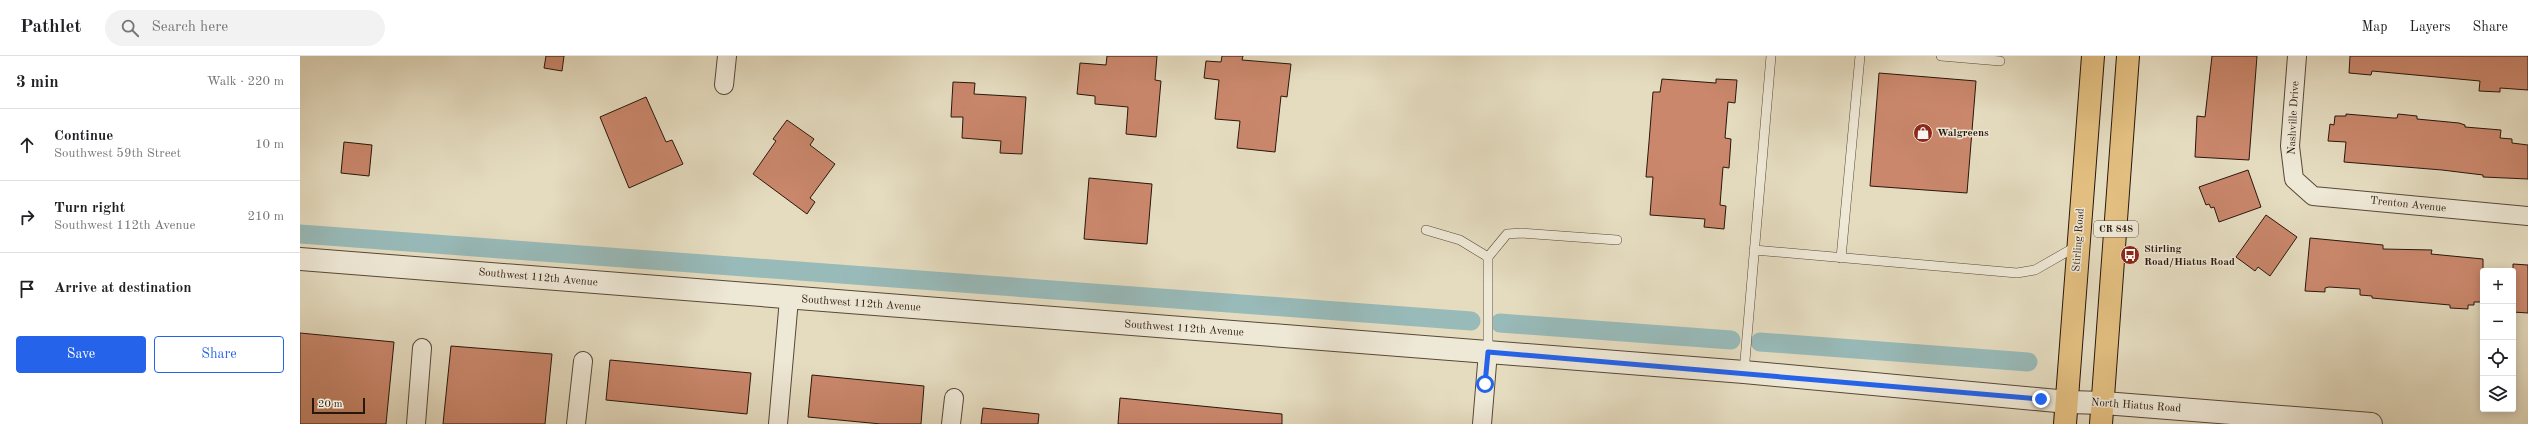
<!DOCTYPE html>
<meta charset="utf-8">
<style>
:root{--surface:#fff;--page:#f2f2f2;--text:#202124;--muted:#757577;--line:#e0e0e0;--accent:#2563eb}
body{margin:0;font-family:"Old Standard TT",serif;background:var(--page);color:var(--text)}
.controls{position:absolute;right:12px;bottom:12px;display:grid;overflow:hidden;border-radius:4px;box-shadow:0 2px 10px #0003}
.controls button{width:36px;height:36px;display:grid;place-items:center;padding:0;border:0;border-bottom:1px solid var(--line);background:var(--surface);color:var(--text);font:20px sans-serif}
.scale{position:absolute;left:12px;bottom:10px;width:53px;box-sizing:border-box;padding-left:4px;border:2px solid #29160b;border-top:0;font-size:11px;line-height:14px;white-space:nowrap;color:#29160b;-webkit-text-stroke:3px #eee8d6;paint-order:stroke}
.stop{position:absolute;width:12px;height:12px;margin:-9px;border:3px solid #2563eb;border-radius:50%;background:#fff}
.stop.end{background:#2563eb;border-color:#fff;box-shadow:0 1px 4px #0008}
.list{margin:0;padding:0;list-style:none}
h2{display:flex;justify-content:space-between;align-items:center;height:52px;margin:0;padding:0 16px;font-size:17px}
h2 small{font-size:13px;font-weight:400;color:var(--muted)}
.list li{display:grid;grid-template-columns:26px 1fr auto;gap:12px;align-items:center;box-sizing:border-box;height:72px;padding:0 16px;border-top:1px solid var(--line)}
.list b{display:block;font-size:15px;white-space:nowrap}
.list p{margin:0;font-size:13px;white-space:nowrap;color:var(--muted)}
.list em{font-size:13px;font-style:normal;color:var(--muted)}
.actions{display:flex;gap:8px;padding:12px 16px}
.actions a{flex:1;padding:9px 0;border:1px solid var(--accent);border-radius:4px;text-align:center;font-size:14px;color:var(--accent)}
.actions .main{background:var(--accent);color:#fff}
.icon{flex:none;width:22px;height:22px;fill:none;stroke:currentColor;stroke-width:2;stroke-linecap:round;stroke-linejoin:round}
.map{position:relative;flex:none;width:2228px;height:368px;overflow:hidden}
header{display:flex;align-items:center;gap:24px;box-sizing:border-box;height:56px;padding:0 20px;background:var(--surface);border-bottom:1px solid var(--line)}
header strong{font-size:19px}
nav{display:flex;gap:22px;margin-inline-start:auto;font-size:14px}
.search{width:280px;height:36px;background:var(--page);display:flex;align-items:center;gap:10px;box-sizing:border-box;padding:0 14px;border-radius:22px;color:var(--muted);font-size:15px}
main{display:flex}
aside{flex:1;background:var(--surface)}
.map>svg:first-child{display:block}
</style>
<header>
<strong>Pathlet</strong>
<div class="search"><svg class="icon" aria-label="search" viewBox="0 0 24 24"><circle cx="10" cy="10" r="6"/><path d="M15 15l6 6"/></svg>Search here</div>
<nav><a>Map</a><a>Layers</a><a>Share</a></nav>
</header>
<main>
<aside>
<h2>3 min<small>Walk · 220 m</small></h2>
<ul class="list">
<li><svg class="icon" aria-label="ahead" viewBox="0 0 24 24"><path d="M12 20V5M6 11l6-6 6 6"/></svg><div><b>Continue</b><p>Southwest 59th Street</p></div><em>10 m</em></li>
<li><svg class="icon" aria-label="right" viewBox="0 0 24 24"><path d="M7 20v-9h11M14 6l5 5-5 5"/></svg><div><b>Turn right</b><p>Southwest 112th Avenue</p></div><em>210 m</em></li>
<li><svg class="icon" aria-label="arrive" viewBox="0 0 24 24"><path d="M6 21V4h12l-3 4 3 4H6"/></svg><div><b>Arrive at destination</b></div></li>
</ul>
<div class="actions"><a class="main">Save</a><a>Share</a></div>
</aside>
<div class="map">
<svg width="2228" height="368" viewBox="0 0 2228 368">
<rect width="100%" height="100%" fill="#e5dcc0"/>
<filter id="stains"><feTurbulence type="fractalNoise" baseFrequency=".005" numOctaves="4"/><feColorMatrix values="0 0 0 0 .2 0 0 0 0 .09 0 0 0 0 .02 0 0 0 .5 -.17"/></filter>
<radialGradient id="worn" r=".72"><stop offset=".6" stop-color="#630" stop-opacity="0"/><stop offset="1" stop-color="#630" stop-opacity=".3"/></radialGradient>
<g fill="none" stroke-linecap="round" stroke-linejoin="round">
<!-- canal -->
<g stroke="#98bab9" stroke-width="19">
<polyline points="0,178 1171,265"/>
<polyline points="1200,267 1431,284"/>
<polyline points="1460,286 1728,306"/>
</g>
</g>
<!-- building -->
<g fill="#ca876c" stroke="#29160b">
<polygon points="246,0 264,0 262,15 244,12"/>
<polygon points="807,0 857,0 855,24 861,25 856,81 826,78 828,51 795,48 795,40 777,38 780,7 806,9"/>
<polygon points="922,0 943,0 942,4 991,8 987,41 981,40 975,96 937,92 940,65 915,63 919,24 904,22 906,5 921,6"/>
<polygon points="1912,0 1957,0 1949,104 1895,101 1897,60 1905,61"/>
<polygon points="2050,0 2228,0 2228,34 2200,32 2200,36 2179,35 2180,25 2072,15 2071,19 2049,17"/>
<polygon points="1579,17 1676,25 1667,137 1570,130"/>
<polygon points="1362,23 1416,27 1416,23 1437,24 1435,47 1428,46 1425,82 1431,83 1429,112 1423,111 1420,149 1426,150 1424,173 1404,171 1405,163 1350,159 1353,121 1346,121 1349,86 1353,36 1360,36"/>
<polygon points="653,26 675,27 674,38 726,41 722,98 700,97 701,85 662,82 663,61 651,61"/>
<polygon points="346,41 366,86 372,84 383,108 329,132 300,61"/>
<polygon points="2046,58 2093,62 2097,62 2098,58 2117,60 2117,63 2159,67 2165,69 2165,71 2201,74 2200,82 2212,83 2212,87 2228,89 2228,123 2183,121 2183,119 2142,114 2044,106 2046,86 2028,85 2030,68 2034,69 2035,60 2046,60"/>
<polygon points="487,64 514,83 510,89 535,108 510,142 515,146 507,158 453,118 476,85 473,83"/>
<polygon points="44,86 72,89 69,120 41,117"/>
<polygon points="1948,114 1961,151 1919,166 1914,151 1911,152 1909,148 1906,149 1899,131"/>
<polygon points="789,122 852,128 847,188 784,183"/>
<polygon points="1966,159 1997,181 1970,220 1958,211 1955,215 1936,201"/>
<polygon points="2010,182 2083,189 2083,193 2132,194 2131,198 2183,203 2183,246 2174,246 2174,249 2168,249 2168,253 2150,252 2150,249 2072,242 2072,240 2060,239 2060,233 2029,231 2025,232 2025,236 2005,235"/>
<polygon points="2213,208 2228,209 2228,257 2213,256"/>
<polygon points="0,277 94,286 86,368 0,368"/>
<polygon points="151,290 252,298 245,368 143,368"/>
<polygon points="310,304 451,317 447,358 306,344"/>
<polygon points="512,319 624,330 621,368 581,368 508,361"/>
<polygon points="820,342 982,358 982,368 818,368"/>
<polygon points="683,352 739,358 738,368 681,368"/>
</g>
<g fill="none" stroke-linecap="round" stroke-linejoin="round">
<!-- service casing -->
<g stroke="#584838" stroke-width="10">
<g id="service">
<polyline points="1641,0 1700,5"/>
<polyline points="1126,174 1160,184 1188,201"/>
<polyline points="1454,194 1717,217 1735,214 1777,190"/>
<polyline points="1541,202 1560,0"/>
<polyline points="1188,296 1188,201 1207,178 1222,177 1317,184"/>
<polyline points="1444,316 1471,0"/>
</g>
</g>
<!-- minor casing -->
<g stroke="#584838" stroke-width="20">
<g id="minor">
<polyline points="1997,0 1990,90 1994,123 2013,140 2228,160"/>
<polyline points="424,29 427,0"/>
<polyline points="116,368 122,292"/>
<polyline points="276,368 283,305"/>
<polyline points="478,368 489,243"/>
<polyline points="651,368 654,342"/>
<polyline points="1182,368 1188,296"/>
</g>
</g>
<!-- tertiary casing -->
<g stroke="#584838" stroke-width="24">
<polyline id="tertiary" points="0,203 1444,316 1768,346 1804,347 2071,368"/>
</g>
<!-- primary casing -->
<g stroke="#29160b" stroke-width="24">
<g id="primary">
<polyline points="1765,368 1793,0"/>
<polyline points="1801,368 1828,0"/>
</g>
</g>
<!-- service -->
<use href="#service" stroke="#eee8d6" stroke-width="9"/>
<!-- minor -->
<use href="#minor" stroke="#eee8d6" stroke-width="18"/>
<!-- tertiary -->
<use href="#tertiary" stroke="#eee8d6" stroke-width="22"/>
<!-- primary -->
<use href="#primary" stroke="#e2be80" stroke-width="22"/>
</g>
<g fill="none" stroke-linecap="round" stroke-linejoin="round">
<!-- route -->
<polyline stroke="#2563eb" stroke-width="5" points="1185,328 1188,296 1741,343"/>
</g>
<!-- icons -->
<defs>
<g id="shop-disc" transform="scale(1)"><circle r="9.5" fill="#8f2418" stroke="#eee8d6"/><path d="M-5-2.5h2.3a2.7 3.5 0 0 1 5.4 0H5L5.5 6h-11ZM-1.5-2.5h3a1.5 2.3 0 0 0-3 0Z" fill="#fff"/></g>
<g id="bus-disc" transform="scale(1)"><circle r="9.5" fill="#8f2418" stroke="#eee8d6"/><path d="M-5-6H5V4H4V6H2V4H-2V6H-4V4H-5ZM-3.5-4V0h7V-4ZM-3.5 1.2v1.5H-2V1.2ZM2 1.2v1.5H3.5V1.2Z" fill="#fff"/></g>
</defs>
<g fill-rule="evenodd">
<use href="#shop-disc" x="1623" y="77"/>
<use href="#bus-disc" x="1830" y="199"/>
</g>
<g text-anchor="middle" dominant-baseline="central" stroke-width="3" stroke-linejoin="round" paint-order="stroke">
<!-- shield labels -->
<rect fill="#eee8d6" stroke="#645548" stroke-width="1" x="1794" y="165" width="44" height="16" rx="3"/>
<g font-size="10" font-weight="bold" fill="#29160b">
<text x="1816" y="173">CR 848</text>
</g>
<!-- street labels -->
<g font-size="11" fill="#29160b" stroke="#eee8d6">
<text transform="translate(1994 62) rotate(-87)">Nashville Drive</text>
<text transform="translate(2108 149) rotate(6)">Trenton Avenue</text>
<text transform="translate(1779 184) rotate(-86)">Stirling Road</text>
<text transform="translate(238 222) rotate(5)">Southwest 112th Avenue</text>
<text transform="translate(561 248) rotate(4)">Southwest 112th Avenue</text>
<text transform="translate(884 273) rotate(4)">Southwest 112th Avenue</text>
<text transform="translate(1836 350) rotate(4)">North Hiatus Road</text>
</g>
<!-- poi labels -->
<g font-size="11" font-weight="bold" fill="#29160b" stroke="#eee8d6" text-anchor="start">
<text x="1637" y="77">Walgreens</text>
<text x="1844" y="193">Stirling<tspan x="1844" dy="13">Road/Hiatus Road</tspan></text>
</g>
</g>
<rect width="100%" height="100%" filter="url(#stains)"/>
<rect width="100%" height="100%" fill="url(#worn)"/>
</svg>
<div class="controls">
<button>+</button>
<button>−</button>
<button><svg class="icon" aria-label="locate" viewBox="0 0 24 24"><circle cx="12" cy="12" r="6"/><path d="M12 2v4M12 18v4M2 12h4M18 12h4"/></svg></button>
<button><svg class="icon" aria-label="layers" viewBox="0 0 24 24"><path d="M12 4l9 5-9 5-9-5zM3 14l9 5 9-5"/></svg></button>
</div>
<div class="scale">20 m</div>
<div class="stop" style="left:1185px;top:328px"></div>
<div class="stop end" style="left:1741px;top:343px"></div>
</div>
</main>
